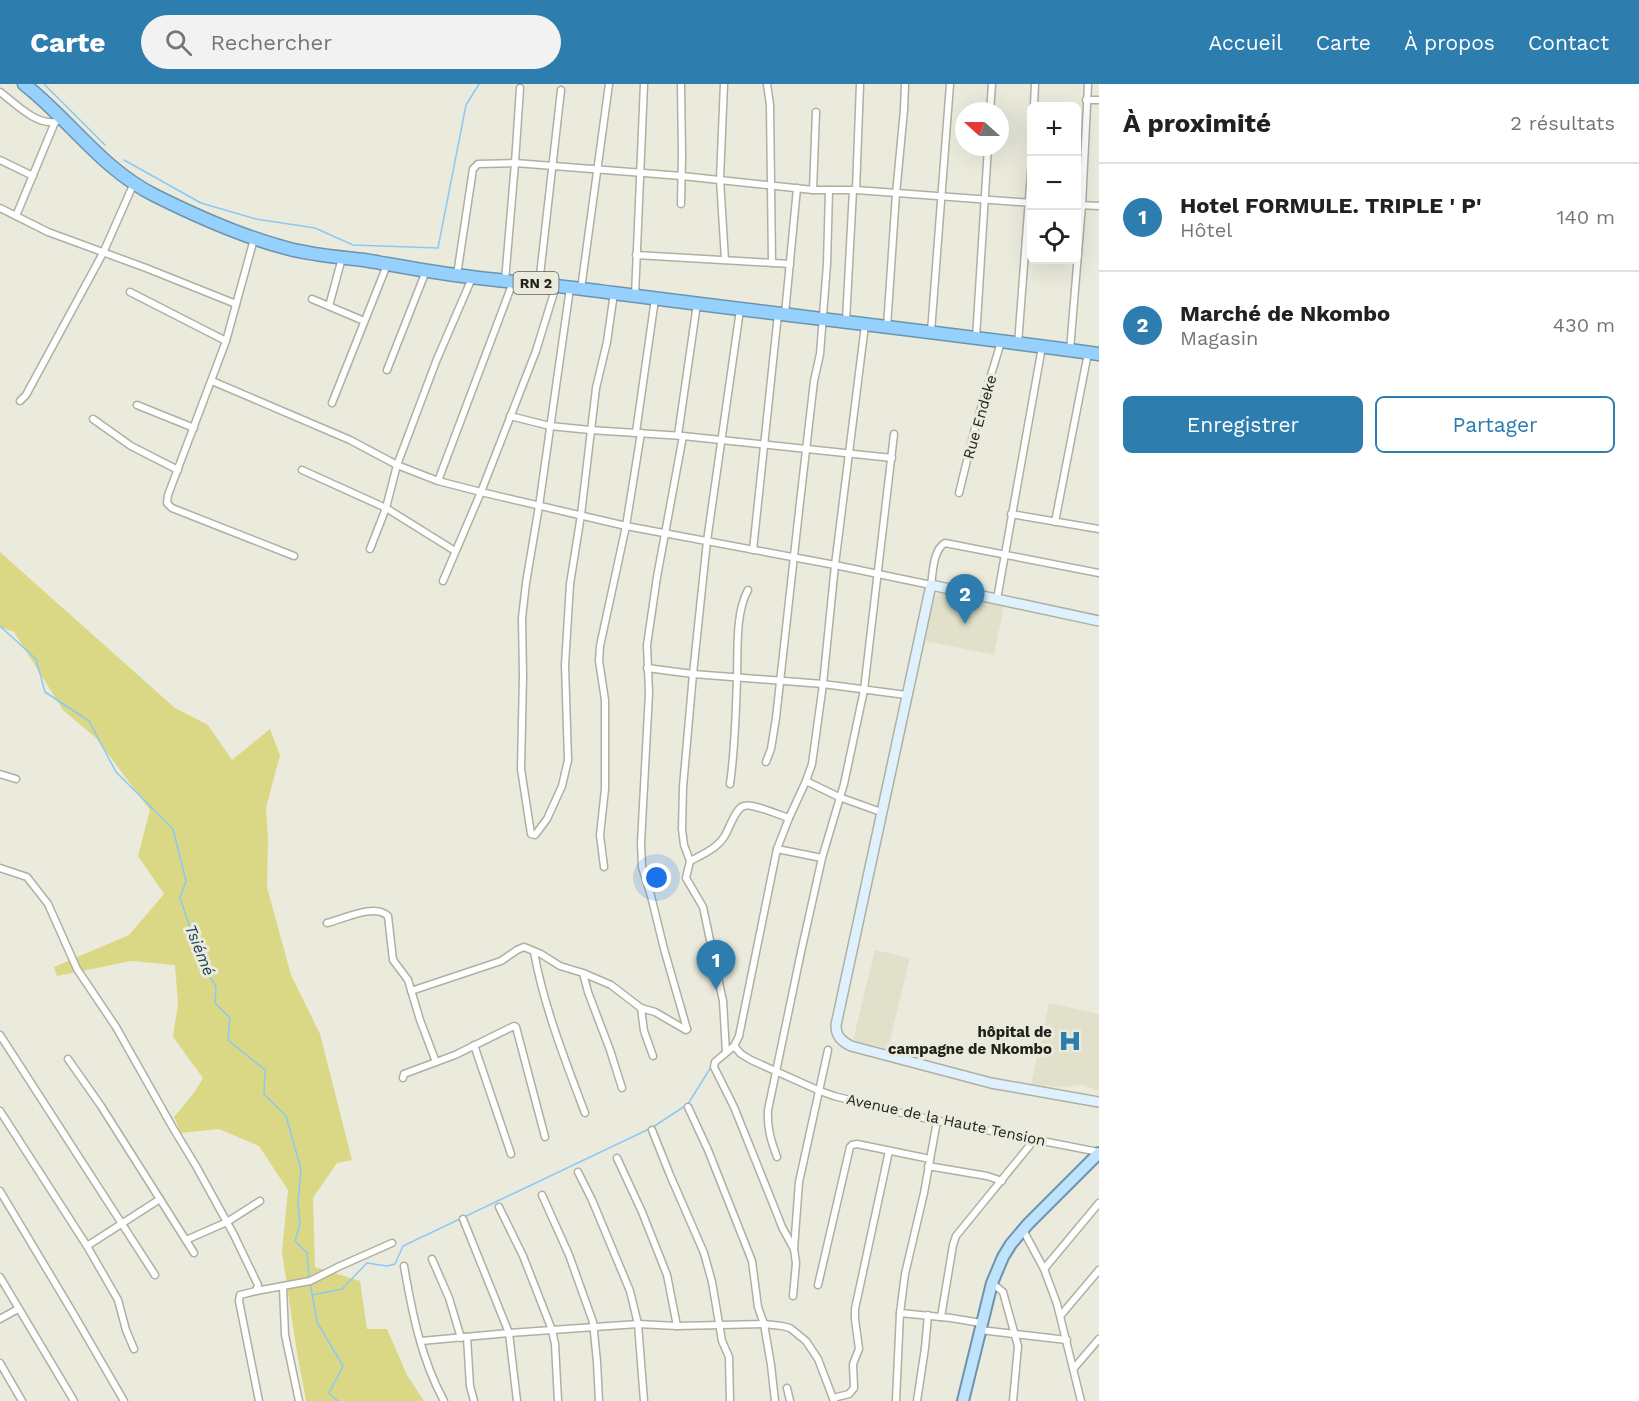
<!DOCTYPE html>
<html lang="fr">
<meta charset="utf-8">
<style>
:root{--surface:#fff;--page:#f2f2f2;--text:#202124;--muted:#757577;--line:#e0e0e0;--accent:#2d7daf}
body{margin:0;font-family:"Work Sans",sans-serif;background:var(--page);color:var(--text)}
.controls{position:absolute;right:18px;top:18px;display:grid;overflow:hidden;border-radius:9px;box-shadow:0 6px 24px #0002}
.controls button{width:54px;height:54px;display:grid;place-items:center;padding:0;border:0;border-bottom:2px solid var(--line);background:var(--surface);color:var(--text);font:30px sans-serif}
.compass{position:absolute;left:955px;top:18px;width:54px;height:54px;border-radius:50%;background:var(--surface);box-shadow:0 6px 24px #0002;rotate:291deg}
.you{position:absolute;left:657px;top:794px;width:21px;height:21px;margin:-15px;border:4px solid #fff;border-radius:50%;background:#1a73e8;box-shadow:0 0 0 9px #1a73e833}
.badge{display:grid;place-items:center;width:39px;height:39px;border-radius:50%;background:var(--accent);color:#fff;font-size:20px;font-weight:700}
.pin{position:absolute;translate:-50% -50px;filter:drop-shadow(0 2px 3px #0008)}
.pin::after{content:'';position:absolute;top:32px;width:21px;height:18px;background:inherit;clip-path:polygon(0 0,100% 0,50% 100%)}
.list{margin:0;padding:0;list-style:none}
h2{display:flex;justify-content:space-between;align-items:center;height:78px;margin:0;padding:0 24px;font-size:26px}
h2 small{font-size:20px;font-weight:400;color:var(--muted)}
.list li{display:grid;grid-template-columns:39px 1fr auto;gap:18px;align-items:center;box-sizing:border-box;height:108px;padding:0 24px;border-top:2px solid var(--line)}
.list b{display:block;font-size:22px;white-space:nowrap}
.list p{margin:0;font-size:20px;white-space:nowrap;color:var(--muted)}
.list em{font-size:20px;font-style:normal;color:var(--muted)}
.actions{display:flex;gap:12px;padding:18px 24px}
.actions a{flex:1;padding:14px 0;border:2px solid var(--accent);border-radius:9px;text-align:center;font-size:21px;color:var(--accent)}
.actions .main{background:var(--accent);color:#fff}
.icon{flex:none;width:33px;height:33px;fill:none;stroke:currentColor;stroke-width:2;stroke-linecap:round;stroke-linejoin:round}
.map{position:relative;flex:none;width:1099px;height:1317px;overflow:hidden}
header{display:flex;align-items:center;gap:36px;box-sizing:border-box;height:84px;padding:0 30px;background:var(--accent);color:#fff}
header strong{font-size:28px}
nav{display:flex;gap:33px;margin-inline-start:auto;font-size:21px}
.search{width:420px;height:54px;background:var(--page);display:flex;align-items:center;gap:15px;box-sizing:border-box;padding:0 21px;border-radius:33px;color:var(--muted);font-size:22px}
main{display:flex}
aside{flex:1;background:var(--surface)}
.map>svg:first-child{display:block}
</style>
<header>
<strong>Carte</strong>
<div class="search"><svg class="icon" aria-label="search" viewBox="0 0 24 24"><circle cx="10" cy="10" r="6"/><path d="M15 15l6 6"/></svg>Rechercher</div>
<nav><a>Accueil</a><a>Carte</a><a>À propos</a><a>Contact</a></nav>
</header>
<main>
<div class="map">
<svg width="1099" height="1317" viewBox="0 0 1099 1317">
<rect width="100%" height="100%" fill="#ebebdd"/>
<!-- built -->
<g fill="#e1e1cb">
<polygon points="945,507 1004,522 994,571 925,557 934,515 939,509"/>
<polygon points="875,866 910,874 888,965 853,956"/>
<polygon points="1049,919 1099,930 1099,1007 1082,1001 1058,1003 1031,1000"/>
</g>
<!-- green -->
<polygon fill="#dbd885" points="0,468 175,624 208,641 232,676 270,645 280,671 266,724 268,755 267,803 291,891 320,950 352,1076 337,1079 313,1114 315,1183 360,1197 367,1245 387,1245 407,1291 424,1317 306,1317 297,1269 282,1168 288,1106 259,1062 219,1045 181,1049 174,1033 194,1009 203,994 173,953 178,920 175,881 131,877 57,892 54,883 129,851 164,810 138,772 150,726 96,654 63,626 14,548 0,543"/>
<g fill="none" stroke-linecap="round" stroke-linejoin="round">
<!-- stream -->
<g stroke="#8bc9f4" stroke-width="1.5">
<polyline points="44,0 105,61"/>
<polyline points="124,76 201,119 256,135 315,144 353,161 438,164 466,21 479,0"/>
<polyline points="0,542 36,575 45,608 89,637 116,688 173,745 186,797 180,814 203,881 216,903 215,919 230,934 228,956 265,986 264,1010 286,1032 301,1085 298,1119 300,1140 295,1157 307,1169 309,1193"/>
<polyline points="653,1043 688,1020 711,983"/>
<polyline points="310,1198 317,1238 343,1282 329,1309 338,1317"/>
<polyline points="312,1211 342,1205 367,1179 387,1182 395,1180 403,1162 649,1045"/>
</g>
<!-- street casing -->
<g stroke="#b0afa2" stroke-width="9">
<g id="street">
<polyline points="724,0 720,95 725,176"/>
<polyline points="767,0 770,21 772,179"/>
<path d="M0,8c15,11 35,33 56,30"/>
<polyline points="1086,16 1099,16"/>
<polyline points="1034,22 1035,0"/>
<polyline points="990,27 992,0"/>
<polyline points="0,76 33,92"/>
<polyline points="813,106 816,28"/>
<polyline points="856,106 860,0"/>
<polyline points="681,120 682,71 681,0"/>
<polyline points="1076,121 1099,122"/>
<polyline points="0,124 48,148 146,184 236,220"/>
<polyline points="16,132 55,38"/>
<polyline points="254,155 226,257 168,411 167,419 172,424 294,472"/>
<polyline points="636,171 790,180"/>
<polyline points="457,191 473,85 478,80 515,79 682,92 813,106 856,106 1032,119"/>
<polyline points="505,197 515,79 520,4"/>
<polyline points="539,200 561,6"/>
<polyline points="570,204 539,422 526,499 522,534 523,592 521,685 531,750 535,751 547,735 562,702 568,676 565,581 570,500 581,431 596,304 607,258 614,209"/>
<polyline points="581,205 609,0"/>
<polyline points="130,208 226,257"/>
<polyline points="635,212 644,0"/>
<polyline points="312,215 364,237"/>
<polyline points="329,222 342,174"/>
<polyline points="785,230 797,104"/>
<polyline points="846,237 853,106"/>
<polyline points="887,243 896,110 904,26 905,0"/>
<polyline points="931,248 950,0"/>
<polyline points="976,254 988,63"/>
<polyline points="1018,260 1032,75"/>
<polyline points="1070,266 1082,121 1088,0"/>
<polyline points="387,286 426,187"/>
<path d="M212,297l138,59 47,25 41,16 43,11 145,34 209,39 96,20c2,-13 2,-35 14,-42l154,30"/>
<polyline points="20,317 26,311 103,169 134,99"/>
<polyline points="332,319 387,181"/>
<polyline points="137,321 194,344"/>
<polyline points="510,332 550,342 590,346 683,352 892,374"/>
<polyline points="93,335 131,362 178,386"/>
<polyline points="636,348 655,215"/>
<polyline points="678,351 697,220"/>
<polyline points="683,352 657,493 647,561 649,609 641,759 642,783 651,812 664,865 687,945"/>
<polyline points="302,386 386,424 455,467"/>
<polyline points="438,397 513,198"/>
<polyline points="959,409 975,344 1001,258"/>
<polyline points="1011,430 1099,445"/>
<polyline points="1055,438 1088,269"/>
<polyline points="370,465 386,424 397,381 437,275 472,194"/>
<polyline points="753,466 778,230"/>
<polyline points="443,497 481,408 536,267 556,202"/>
<polyline points="997,515 1042,263"/>
<polyline points="647,584 693,590 823,600 906,611"/>
<polyline points="766,678 771,665 776,634 800,418 814,297 820,270 827,180 829,106"/>
<polyline points="0,690 16,695"/>
<polyline points="806,697 839,713 881,728"/>
<path d="M730,700c5,-35 6,-71 7,-107 1,-25 -2,-64 11,-87"/>
<polyline points="777,765 822,774"/>
<path d="M690,777c12,-6 26,-12 34,-24 5,-7 11,-29 20,-31 8,-3 35,9 45,12"/>
<polyline points="604,783 600,751 605,705 605,616 599,577 600,562 626,442 641,349"/>
<polyline points="0,784 27,793 48,820 77,885 116,943 173,1044 196,1082 234,1151 258,1201 256,1207"/>
<path d="M327,839c17,-4 47,-20 61,-7l5,44 15,20 12,40 16,42"/>
<path d="M534,868c10,55 31,108 51,161"/>
<polyline points="583,889 588,908 610,966 622,1004"/>
<polyline points="411,907 501,877 517,866 524,863 541,870 560,882 583,889 611,901 641,924 655,928 686,946 687,945"/>
<polyline points="641,924 644,947 653,972"/>
<polyline points="0,951 155,1191"/>
<polyline points="474,961 511,1070"/>
<polyline points="734,962 741,970 751,976 820,1007 834,1012 914,1032 1099,1068"/>
<polyline points="726,968 723,917 703,823 686,794 690,777 684,761 682,745 683,703 693,590 707,457 740,226"/>
<polyline points="68,975 101,1022 194,1169"/>
<polyline points="403,994 404,990 455,971 514,942 516,943 545,1053"/>
<polyline points="688,1023 708,1066 752,1177 758,1223 764,1240 771,1281 775,1317"/>
<polyline points="0,1027 87,1162 118,1216 126,1246 134,1265"/>
<polyline points="652,1046 670,1091 704,1169 712,1198 722,1257 729,1273 730,1317"/>
<path d="M777,1073c-6,-16 -10,-29 -9,-47l33,-158 21,-94 22,-74 20,-94 30,-256"/>
<polyline points="617,1074 642,1128 667,1191 677,1242"/>
<polyline points="928,1082 987,1092 1002,1097"/>
<polyline points="578,1088 592,1116 630,1207 638,1240 644,1317"/>
<polyline points="0,1107 73,1229 124,1317"/>
<polyline points="542,1111 569,1171 593,1238 597,1278 599,1317"/>
<polyline points="499,1123 523,1172 552,1246 555,1260 558,1317"/>
<polyline points="463,1135 509,1249 517,1317"/>
<polyline points="1023,1146 1044,1185 1057,1220 1081,1317"/>
<polyline points="186,1156 227,1138 260,1117"/>
<polyline points="87,1162 160,1115"/>
<polyline points="794,1165 782,1143 777,1130 734,1023 714,983 715,978 734,962 739,952 777,765 789,734 806,697 812,680 823,600 835,481 865,241"/>
<polyline points="432,1175 449,1214 461,1254"/>
<path d="M404,1182c8,46 17,93 40,135"/>
<polyline points="1044,1185 1099,1119"/>
<polyline points="0,1193 74,1317"/>
<polyline points="992,1199 1003,1208 1018,1262 1013,1317"/>
<polyline points="818,1201 850,1063 852,1061 857,1060 930,1075"/>
<polyline points="283,1203 285,1251 299,1317"/>
<polyline points="793,1212 796,1179 794,1165 799,1098 828,966"/>
<polyline points="900,1229 951,1234 981,1239"/>
<polyline points="1061,1231 1099,1186"/>
<polyline points="941,1233 953,1161 956,1152 1035,1055"/>
<polyline points="0,1235 18,1225"/>
<polyline points="980,1246 1067,1256"/>
<polyline points="467,1253 470,1302 474,1317"/>
<polyline points="421,1257 509,1249 638,1240 677,1242 764,1240 782,1242 790,1244 806,1257 818,1275 834,1317"/>
<polyline points="0,1279 22,1317"/>
<polyline points="1074,1284 1099,1255"/>
<polyline points="787,1304 790,1317"/>
<polyline points="833,1314 849,1310 854,1304 853,1280 859,1265 855,1235 855,1225 889,1067"/>
<polyline points="259,1317 239,1217 240,1211 256,1207 310,1197 340,1182 392,1159"/>
<polyline points="896,1317 900,1229 905,1190 924,1109 937,1037"/>
<polyline points="917,1317 925,1264 928,1231"/>
</g>
</g>
<!-- secondary casing -->
<g stroke="#b0afa2" stroke-width="12">
<path id="secondary" d="M1099,537l-168,-36 -95,440c0,11 5,16 15,21l140,37 108,19"/>
</g>
<!-- primary casing -->
<g stroke="#6d94ae" stroke-width="14">
<polyline id="primary" points="963,1317 992,1199 1003,1173 1011,1160 1028,1140 1099,1069"/>
</g>
<!-- highway casing -->
<g stroke="#6d94ae" stroke-width="15">
<path id="highway" d="M24,0c45,35 78,85 130,111 42,21 86,41 132,53 25,7 52,9 78,12 36,6 71,13 107,17 47,6 95,9 142,16 162,21 324,39 486,61"/>
</g>
<!-- street -->
<use href="#street" stroke="#fff" stroke-width="6"/>
<!-- secondary -->
<use href="#secondary" stroke="#dff1fe" stroke-width="9"/>
<!-- primary -->
<use href="#primary" stroke="#bfe3fd" stroke-width="10"/>
<!-- highway -->
<use href="#highway" stroke="#95d1fc" stroke-width="12"/>
</g>
<!-- icons -->
<defs>
<g id="hospital-bare" transform="scale(1.8)"><path d="M-5-5h3v3.5h4V-5h3V5h-3V1.5h-4V5h-3Z" fill="#2d7daf" stroke="#ebebdd" stroke-width="2.5" paint-order="stroke"/></g>
</defs>
<g fill-rule="evenodd">
<use href="#hospital-bare" x="1070" y="957"/>
</g>
<g text-anchor="middle" dominant-baseline="central" stroke-width="6" stroke-linejoin="round" paint-order="stroke">
<!-- shield labels -->
<rect fill="#ebebdd" stroke="#5e5e57" stroke-width="1.5" x="513.5" y="188" width="45" height="22" rx="4.5"/>
<g font-size="14" font-weight="bold" fill="#22221d">
<text x="536" y="199">RN 2</text>
</g>
<!-- street labels -->
<g font-size="15" fill="#22221d" stroke="#ebebdd">
<text transform="translate(980 333) rotate(-74)">Rue Endeke</text>
<text transform="translate(946 1036) rotate(12)">Avenue de la Haute Tension</text>
</g>
<!-- poi labels -->
<g font-size="15" font-weight="bold" fill="#22221d" stroke="#ebebdd" text-anchor="end">
<text x="1052" y="948">hôpital de<tspan x="1052" dy="17">campagne de Nkombo</tspan></text>
</g>
<!-- water labels -->
<g font-size="16" font-style="italic" fill="#1d3f56" stroke="#ebebdd">
<text transform="translate(200 866) rotate(68)">Tsiémé</text>
</g>
</g>
</svg>
<div class="controls">
<button>+</button>
<button>−</button>
<button><svg class="icon" aria-label="locate" viewBox="0 0 24 24"><circle cx="12" cy="12" r="6"/><path d="M12 2v4M12 18v4M2 12h4M18 12h4"/></svg></button>
</div>
<svg class="compass" viewBox="-18 -18 36 36"><path d="M0-13l5 13h-10z" fill="#e53935"/><path d="M0 13l5-13h-10z" fill="#757577"/></svg>
<div class="you"></div>
<div class="pin badge" style="left:716px;top:906px">1</div>
<div class="pin badge" style="left:965px;top:540px">2</div>
</div>
<aside>
<h2>À proximité<small>2 résultats</small></h2>
<ul class="list">
<li><span class="badge">1</span><div><b>Hotel FORMULE. TRIPLE ' P'</b><p>Hôtel</p></div><em>140 m</em></li>
<li><span class="badge">2</span><div><b>Marché de Nkombo</b><p>Magasin</p></div><em>430 m</em></li>
</ul>
<div class="actions"><a class="main">Enregistrer</a><a>Partager</a></div>
</aside>
</main>
